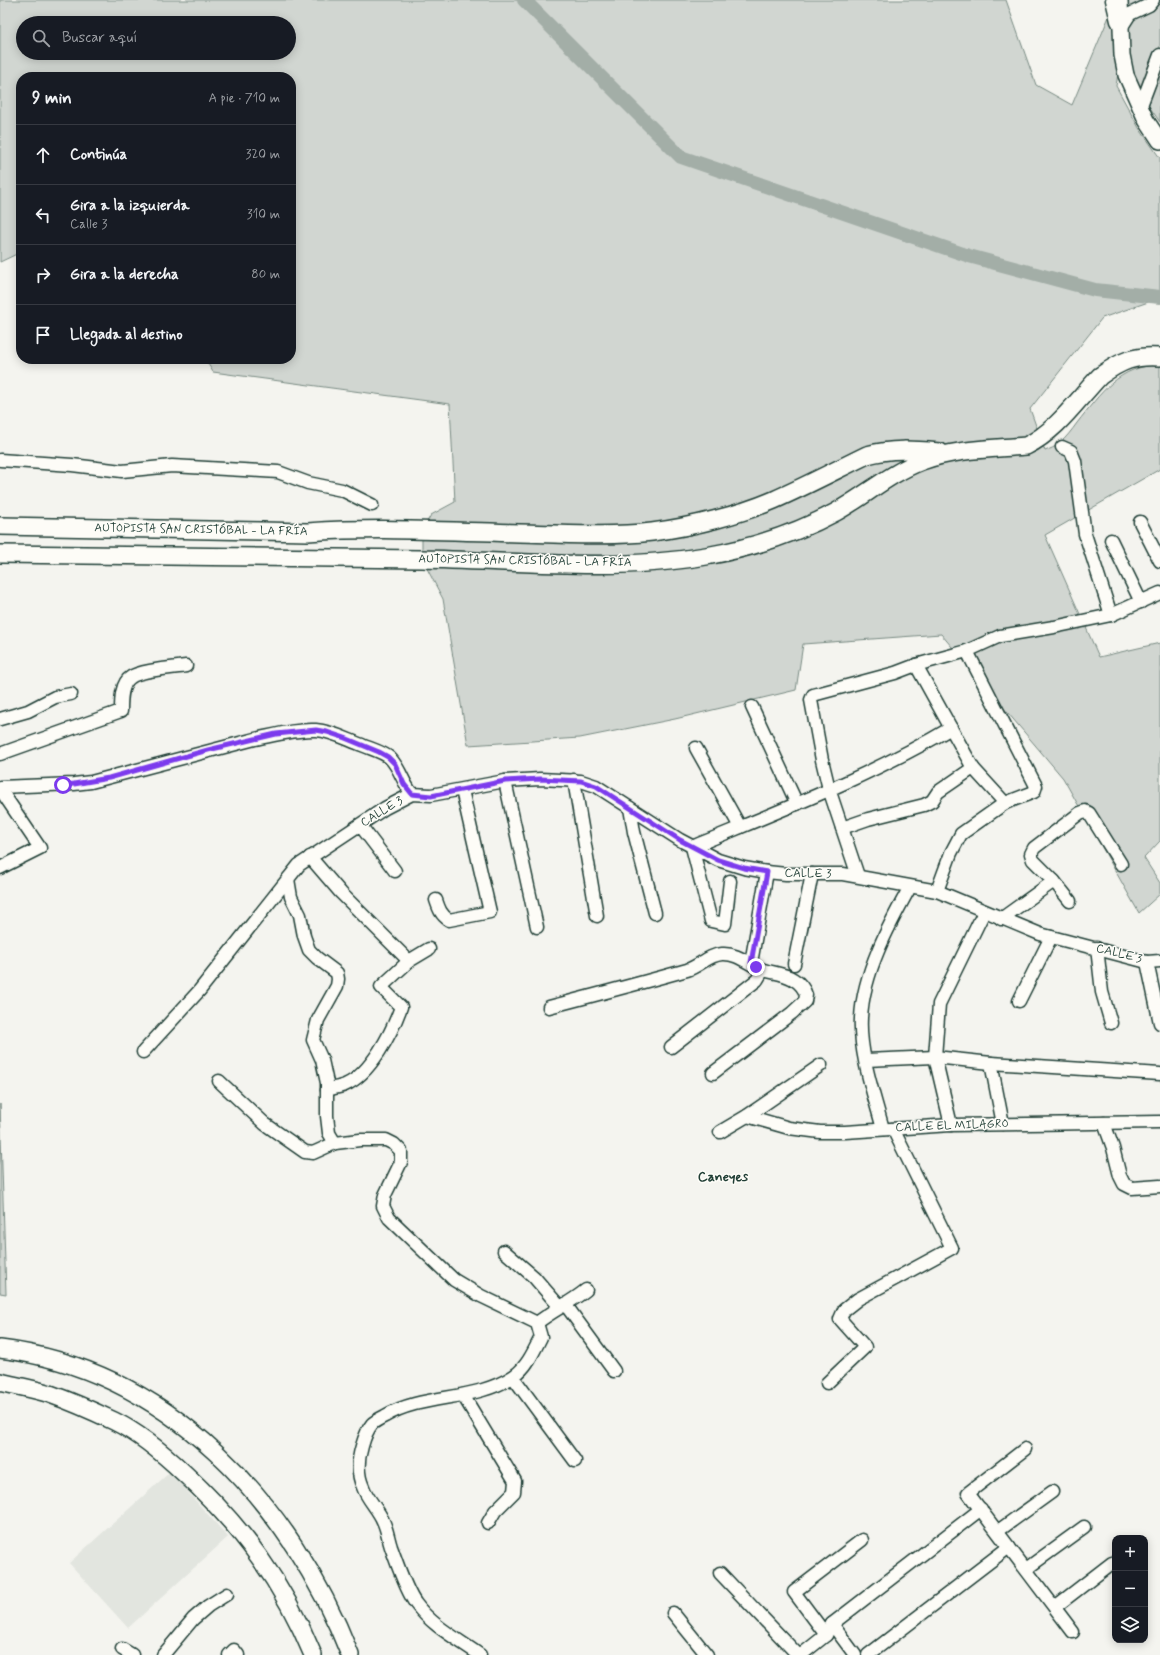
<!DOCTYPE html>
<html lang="es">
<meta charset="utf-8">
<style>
:root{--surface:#171b24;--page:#20242c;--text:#f1f3f6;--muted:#9ea1a6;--line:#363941}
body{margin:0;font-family:Mynerve,sans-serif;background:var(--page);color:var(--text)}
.controls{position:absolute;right:12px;bottom:12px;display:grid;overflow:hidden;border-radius:8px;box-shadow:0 2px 10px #0003}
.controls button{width:36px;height:36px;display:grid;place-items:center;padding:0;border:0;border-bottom:1px solid var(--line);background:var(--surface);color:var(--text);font:20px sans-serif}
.stop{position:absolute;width:12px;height:12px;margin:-9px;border:3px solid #7c3aed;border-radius:50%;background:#fff}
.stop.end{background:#7c3aed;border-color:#fff;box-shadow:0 1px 4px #0008}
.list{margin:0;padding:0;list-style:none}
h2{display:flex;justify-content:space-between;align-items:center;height:52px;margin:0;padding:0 16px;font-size:17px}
h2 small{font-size:13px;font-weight:400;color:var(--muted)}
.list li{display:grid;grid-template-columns:26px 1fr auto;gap:12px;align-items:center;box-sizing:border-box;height:60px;padding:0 16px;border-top:1px solid var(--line)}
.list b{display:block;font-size:15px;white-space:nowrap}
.list p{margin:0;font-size:13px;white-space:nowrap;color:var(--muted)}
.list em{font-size:13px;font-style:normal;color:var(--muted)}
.icon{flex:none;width:22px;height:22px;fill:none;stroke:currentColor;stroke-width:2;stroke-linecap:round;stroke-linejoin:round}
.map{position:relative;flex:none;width:1160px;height:1655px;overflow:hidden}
.search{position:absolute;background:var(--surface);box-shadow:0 2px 10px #0003;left:16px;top:16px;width:280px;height:44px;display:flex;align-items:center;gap:10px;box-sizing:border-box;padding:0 14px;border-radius:22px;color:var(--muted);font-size:15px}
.panel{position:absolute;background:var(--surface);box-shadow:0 2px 10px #0003;left:16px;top:72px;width:280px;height:292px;border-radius:16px}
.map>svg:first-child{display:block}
</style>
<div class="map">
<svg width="1160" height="1655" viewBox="0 0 1160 1655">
<rect width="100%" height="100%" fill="#f4f4ef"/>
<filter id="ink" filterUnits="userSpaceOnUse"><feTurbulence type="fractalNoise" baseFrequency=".025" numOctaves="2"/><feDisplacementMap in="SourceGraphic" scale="8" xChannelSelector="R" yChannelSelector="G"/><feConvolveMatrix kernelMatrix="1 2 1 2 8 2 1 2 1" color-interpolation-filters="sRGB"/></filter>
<g filter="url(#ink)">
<!-- built -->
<polygon fill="#e2e5df" points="170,1472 228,1537 128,1628 69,1563"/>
<!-- green -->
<g fill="#d1d6d1" stroke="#788a82" fill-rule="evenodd">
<path d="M0,0h1006l30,85 36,20 41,-98 12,23 -9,56 23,42 21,30v140l-58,20 -72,91 15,42c5,-2 10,-4 14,-7 7,-6 13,-14 18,-21 23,-29 42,-58 83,-58v104l-115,66 54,122 61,-14v198l-16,17 16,25v11l-21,19 -76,-135 -122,-144 -138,10 -7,46 -121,29 -95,19 -112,7 -25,-146 -21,-40v-29l9,-15 24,-13 -5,-98 -237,-32 -8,-13h86v-282h-270v175l-21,10zM23,23h266v30h-266z"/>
<polygon points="1118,0 1160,0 1160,122 1132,82"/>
<polygon points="0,1104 6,1294 0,1293"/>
</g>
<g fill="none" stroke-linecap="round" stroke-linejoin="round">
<!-- river -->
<polyline stroke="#a3aea7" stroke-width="14" points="524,0 681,157 969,256 1095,290 1160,297"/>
<!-- minor casing -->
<g stroke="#1f3d34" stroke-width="15">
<g id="minor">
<polyline points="1112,0 1117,21 1121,28 1130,14 1149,5 1153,0"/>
<polyline points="1140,108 1160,55"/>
<polyline points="1062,447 1071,451 1075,461 1085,534 1111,615"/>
<polyline points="0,460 72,465 122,471 172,466 278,472 308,483 342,490 372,505"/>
<polyline points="1140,522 1160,561"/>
<polyline points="1111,540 1141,602"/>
<polyline points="967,651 1036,786 1034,792 1005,803"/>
<polyline points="916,665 973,768 1005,803 961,834 951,853 937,891"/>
<polyline points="752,707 797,804"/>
<polyline points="0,719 28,711 55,697 71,694"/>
<polyline points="696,748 740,827"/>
<path d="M0,754l121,-43c0,-11 0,-28 10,-34 10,-7 43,-9 55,-11"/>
<polyline points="574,780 597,916"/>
<polyline points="505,781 537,927"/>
<path d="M0,787l74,-3 17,-2 164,-43c20,-4 41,-10 61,-9 16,1 32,10 46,15 9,4 21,7 28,13 10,10 13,25 22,36"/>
<polyline points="0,789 40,848 0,868"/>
<polyline points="630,808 634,832 655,913"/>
<polyline points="360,825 395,871"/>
<polyline points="842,828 868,819 924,805 932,801 938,792 973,768"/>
<polyline points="310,857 341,893 409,961"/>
<polyline points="858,876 829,789 822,760 811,700 813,695 895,673 916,665 967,651 1000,636 1054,627 1111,615 1160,593"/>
<polyline points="288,879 291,897 300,915 304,936 309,950 317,958 337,973 338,979 337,986 318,1020 313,1040 322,1060 327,1083 327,1116 329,1133 335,1143"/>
<path d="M730,881l-5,43 -14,-3 -19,-74c87,-36 177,-70 259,-119"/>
<path d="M436,900c3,9 5,15 13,20l41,-8 -28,-122"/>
<polyline points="1070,901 1054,881 1033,860 1031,854 1034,848 1080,813 1085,811 1089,813 1121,864"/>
<polyline points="1001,919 1054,881"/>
<polyline points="1097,948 1102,992 1111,1023"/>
<polyline points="1147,962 1160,1023"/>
<polyline points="751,963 767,872"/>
<polyline points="794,964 812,874"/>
<polyline points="1019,1001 1051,937"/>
<path d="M549,1007c46,-12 92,-24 138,-37 13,-4 21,-15 35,-16 13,-1 23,7 34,13 11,6 26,5 37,12 7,4 11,9 13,16l-1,6 -13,12 -79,60"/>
<polyline points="671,1047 757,980 763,970"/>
<polyline points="143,1052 199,991 299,865 385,808 412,794 431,795 505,781 540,779 581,781 596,786 680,840 718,860 744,868 767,872 786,874 843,874 937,891 1040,934 1147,962 1160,961"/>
<polyline points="866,1060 935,1057 991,1063"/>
<path d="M219,1081l46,43 40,28 8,1 22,-10 25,-3h26l8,4 7,7v11l-16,33 -2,11 6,12 65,62 27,16 56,27 4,14c-7,14 -14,30 -27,39 -39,26 -90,17 -129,40 -4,2 -10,5 -13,8 -5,6 -8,15 -10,22 -4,13 -5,28 1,41 4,12 15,22 20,34 4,8 5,17 8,26 6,16 15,44 25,57 17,23 42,35 64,51"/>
<path d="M327,1090c6,-2 13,-3 18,-5 26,-11 47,-53 56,-78l-20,-20 28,-26 20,-12"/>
<polyline points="747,1116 789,1128 820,1132 845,1132 951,1125 1160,1122"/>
<polyline points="1104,1123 1113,1148 1120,1176 1124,1184 1132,1188 1160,1186"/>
<polyline points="1003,1124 991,1063 1160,1074"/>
<polyline points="951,1125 935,1057 939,1004 984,912"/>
<path d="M883,1129c-9,-34 -24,-76 -22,-111 2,-45 28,-93 49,-131"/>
<polyline points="720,1132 747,1116 821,1065"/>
<polyline points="504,1251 534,1277 560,1307"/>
<polyline points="565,1304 614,1371"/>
<path d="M537,1323c15,-12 33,-20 49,-33"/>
<polyline points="513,1377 575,1461"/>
<polyline points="827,1383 865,1347 840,1319 844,1310 858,1299 952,1248 893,1129"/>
<polyline points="463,1395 515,1481 514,1492 495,1511 488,1523"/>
<polyline points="1025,1449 968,1493 1073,1632"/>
<polyline points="998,1531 1052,1492"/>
<polyline points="1026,1569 1084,1527"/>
<polyline points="720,1573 798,1655"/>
<polyline points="1055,1607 1112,1563"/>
<polyline points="673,1613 707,1655"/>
<polyline points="832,1624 855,1655"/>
<polyline points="826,1635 794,1592 862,1540"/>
<polyline points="122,1649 132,1655"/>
<polyline points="163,1655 193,1619 208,1606 227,1594"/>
<polyline points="229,1655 234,1650 238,1655"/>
<polyline points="801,1655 826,1635 832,1624 981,1509"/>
<polyline points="868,1655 1009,1547"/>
</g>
</g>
<!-- major casing -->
<g stroke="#1f3d34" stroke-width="18">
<polyline id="major" points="1120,0 1122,55 1126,75 1146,120 1160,141"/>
</g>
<!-- highway casing -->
<g stroke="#1f3d34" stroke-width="20">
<g id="highway">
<path d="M0,526l308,6c70,-5 141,-1 211,1 45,1 89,4 133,-1 39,-5 87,-17 122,-32 32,-14 62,-30 93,-45 24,-7 48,-5 73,-3"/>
<path d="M0,554c141,3 281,2 422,5 95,2 190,13 284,-3 45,-8 89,-22 130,-44 29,-16 54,-39 86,-51 33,-12 69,-12 104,-15 31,-15 51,-46 74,-70 21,-15 34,-21 60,-19"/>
<path d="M0,1349c168,20 291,154 350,306"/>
<path d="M0,1382c17,4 34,7 50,12 20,7 45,18 64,27 27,13 50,33 71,53 57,53 98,108 128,181"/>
</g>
</g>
<!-- minor -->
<use href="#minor" stroke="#fdfcf7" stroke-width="12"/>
<!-- major -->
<use href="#major" stroke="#fdfcf7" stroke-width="15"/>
<!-- highway -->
<use href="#highway" stroke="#fdfcf7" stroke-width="17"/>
</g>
</g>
<g fill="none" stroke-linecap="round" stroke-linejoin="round" filter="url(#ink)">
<!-- route -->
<polyline stroke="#7c3aed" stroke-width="5" points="63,785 74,784 109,778 208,750 276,734 316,730 327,732 345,738 379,752 388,757 395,764 404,784 412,794 431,796 505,781 540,779 581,781 596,786 680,840 718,860 744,868 767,872 751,963 756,967"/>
</g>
<g text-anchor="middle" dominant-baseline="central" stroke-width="3" stroke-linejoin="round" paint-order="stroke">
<!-- street labels -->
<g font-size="12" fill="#1f3d34" stroke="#fdfcf7">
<text transform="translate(201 530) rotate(1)">AUTOPISTA SAN CRISTÓBAL - LA FRÍA</text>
<text transform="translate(525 561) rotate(1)">AUTOPISTA SAN CRISTÓBAL - LA FRÍA</text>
<text transform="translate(382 812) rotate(-31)">CALLE 3</text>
<text transform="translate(808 874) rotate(1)">CALLE 3</text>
<text transform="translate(1119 954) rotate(14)">CALLE 3</text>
<text transform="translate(952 1126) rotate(-2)">CALLE EL MILAGRO</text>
</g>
<!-- quarter labels -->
<g font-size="14" font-weight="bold" fill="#1f3d34" stroke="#fdfcf7">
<text x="723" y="1177">Caneyes</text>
</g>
</g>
</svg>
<div class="controls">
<button>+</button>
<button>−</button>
<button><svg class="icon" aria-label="layers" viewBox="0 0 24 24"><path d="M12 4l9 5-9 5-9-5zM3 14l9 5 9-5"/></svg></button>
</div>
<div class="stop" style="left:63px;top:785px"></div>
<div class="stop end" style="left:756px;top:967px"></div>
<div class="search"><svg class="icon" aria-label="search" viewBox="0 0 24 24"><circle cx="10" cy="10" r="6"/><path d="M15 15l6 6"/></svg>Buscar aquí</div>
<section class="panel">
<h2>9 min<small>A pie · 710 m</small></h2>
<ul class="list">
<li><svg class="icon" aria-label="ahead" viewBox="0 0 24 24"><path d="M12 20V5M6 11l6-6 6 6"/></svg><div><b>Continúa</b></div><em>320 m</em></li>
<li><svg class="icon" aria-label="left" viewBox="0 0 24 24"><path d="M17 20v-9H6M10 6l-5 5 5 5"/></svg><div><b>Gira a la izquierda</b><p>Calle 3</p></div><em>310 m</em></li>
<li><svg class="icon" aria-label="right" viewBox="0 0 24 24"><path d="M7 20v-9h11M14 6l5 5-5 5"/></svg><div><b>Gira a la derecha</b></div><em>80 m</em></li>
<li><svg class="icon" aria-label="arrive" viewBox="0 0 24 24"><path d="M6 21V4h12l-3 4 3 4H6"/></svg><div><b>Llegada al destino</b></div></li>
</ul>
</section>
</div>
